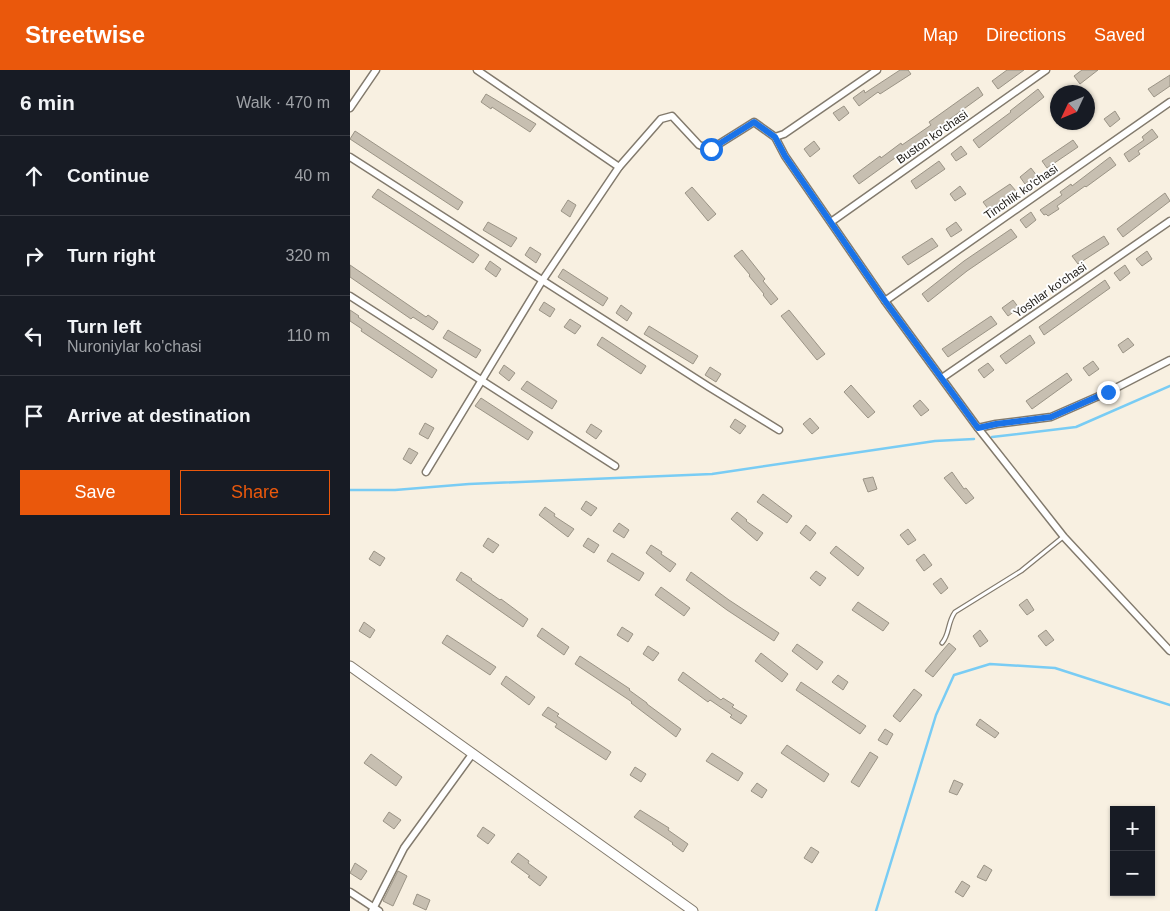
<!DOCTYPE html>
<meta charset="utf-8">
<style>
:root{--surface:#171b24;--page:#242831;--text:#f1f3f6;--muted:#9ea1a6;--line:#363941;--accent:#ea580c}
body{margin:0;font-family:Arial,sans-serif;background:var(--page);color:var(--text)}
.controls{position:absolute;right:15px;bottom:15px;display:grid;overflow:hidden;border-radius:0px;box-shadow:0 1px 4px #0004}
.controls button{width:45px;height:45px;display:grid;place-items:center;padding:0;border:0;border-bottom:1px solid var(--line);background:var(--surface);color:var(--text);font:25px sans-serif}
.compass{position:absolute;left:700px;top:15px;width:45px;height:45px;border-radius:50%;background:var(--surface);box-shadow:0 1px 4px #0004;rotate:226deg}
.stop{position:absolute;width:15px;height:15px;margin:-11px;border:4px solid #1a73e8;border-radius:50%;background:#fff}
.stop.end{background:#1a73e8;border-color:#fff;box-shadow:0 1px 5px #0008}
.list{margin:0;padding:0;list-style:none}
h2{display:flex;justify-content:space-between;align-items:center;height:65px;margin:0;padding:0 20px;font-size:21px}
h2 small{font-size:16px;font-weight:400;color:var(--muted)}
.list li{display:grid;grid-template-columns:32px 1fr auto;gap:15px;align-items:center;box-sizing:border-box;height:80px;padding:0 20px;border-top:1px solid var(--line)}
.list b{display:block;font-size:19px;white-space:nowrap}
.list p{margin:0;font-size:16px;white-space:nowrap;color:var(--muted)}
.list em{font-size:16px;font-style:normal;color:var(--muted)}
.actions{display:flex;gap:10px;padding:15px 20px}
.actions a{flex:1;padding:11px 0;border:1px solid var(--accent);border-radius:0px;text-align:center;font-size:18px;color:var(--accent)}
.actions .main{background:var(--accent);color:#fff}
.icon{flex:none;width:28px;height:28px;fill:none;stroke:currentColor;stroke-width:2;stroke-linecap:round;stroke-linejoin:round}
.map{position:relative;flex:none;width:820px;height:841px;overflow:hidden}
header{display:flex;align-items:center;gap:30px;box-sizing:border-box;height:70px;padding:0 25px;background:var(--accent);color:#fff}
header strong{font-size:24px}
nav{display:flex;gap:28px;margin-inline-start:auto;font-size:18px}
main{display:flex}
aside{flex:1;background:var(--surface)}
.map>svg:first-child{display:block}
</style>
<header>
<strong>Streetwise</strong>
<nav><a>Map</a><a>Directions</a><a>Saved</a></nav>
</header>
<main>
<aside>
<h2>6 min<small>Walk · 470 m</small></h2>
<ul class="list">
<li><svg class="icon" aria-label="ahead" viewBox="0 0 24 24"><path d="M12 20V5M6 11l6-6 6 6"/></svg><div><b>Continue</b></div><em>40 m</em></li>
<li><svg class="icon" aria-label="right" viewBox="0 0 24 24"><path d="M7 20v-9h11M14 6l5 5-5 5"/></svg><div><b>Turn right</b></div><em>320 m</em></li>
<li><svg class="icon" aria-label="left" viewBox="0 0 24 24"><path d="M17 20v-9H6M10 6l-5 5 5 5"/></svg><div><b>Turn left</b><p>Nuroniylar ko'chasi</p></div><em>110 m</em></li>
<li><svg class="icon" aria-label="arrive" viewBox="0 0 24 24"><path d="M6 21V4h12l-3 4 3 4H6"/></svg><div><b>Arrive at destination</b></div></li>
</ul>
<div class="actions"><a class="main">Save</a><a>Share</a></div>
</aside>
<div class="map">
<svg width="820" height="841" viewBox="0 0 820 841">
<rect width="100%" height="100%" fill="#f8f0e1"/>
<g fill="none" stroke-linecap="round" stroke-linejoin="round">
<!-- stream -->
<g stroke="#79ccf4" stroke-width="2.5">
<polyline points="642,367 726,357 820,316"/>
<polyline points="0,420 45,420 119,414 362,404 585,371 624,369"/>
<polyline points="526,841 586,645 604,605 640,594 705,598 820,635"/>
</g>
</g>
<!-- building -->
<g fill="#c7bfb1" stroke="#9b9486">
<polygon points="550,0 558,0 561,4 530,24 528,22 509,36 503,28 514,20 515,23"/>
<polygon points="657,0 674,0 648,19 642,11"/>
<polygon points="732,0 748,0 730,14 724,6"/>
<polygon points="820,5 820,16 804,27 798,19"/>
<polygon points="628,17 633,25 575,67 577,70 566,77 565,75 546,89 545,88 509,114 503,106 530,86 531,88 551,73 552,75 581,55 579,52"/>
<polygon points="688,19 694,27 629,78 623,70 661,42 660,41"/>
<polygon points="136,24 186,54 180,62 142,37 141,39 131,32"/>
<polygon points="494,36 499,43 489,51 483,43"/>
<polygon points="765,41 770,49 760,57 754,49"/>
<polygon points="802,59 808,67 788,81 790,84 779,92 774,84 794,70 792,67"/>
<polygon points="5,61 113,132 108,140 0,69"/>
<polygon points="723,70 728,77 697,98 692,91"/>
<polygon points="464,71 470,79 460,87 454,79"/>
<polygon points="611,76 617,84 606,91 601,84"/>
<polygon points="760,87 766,95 736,117 735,116 707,136 709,139 698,146 696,144 694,145 690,140 712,125 710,122 721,114 722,116"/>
<polygon points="589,91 595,99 566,119 561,111"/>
<polygon points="681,98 687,106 675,114 670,107"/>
<polygon points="660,114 666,121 639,140 633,132"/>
<polygon points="610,116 616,124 605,131 600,124"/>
<polygon points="342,117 366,144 358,151 335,123"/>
<polygon points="28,119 129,185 123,193 22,127"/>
<polygon points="815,123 820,131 773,167 767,159"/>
<polygon points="218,130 226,135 220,147 211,141"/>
<polygon points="681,142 686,150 676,158 670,150"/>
<polygon points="138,152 167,168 161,177 133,160"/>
<polygon points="606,152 612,160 601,167 596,159"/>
<polygon points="661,159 667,167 617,201 578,232 572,224 614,191"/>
<polygon points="754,166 759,174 728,194 722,186"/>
<polygon points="582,168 588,176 558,195 552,187"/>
<polygon points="180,177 191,184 186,193 175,185"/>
<polygon points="392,180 415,209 413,211 428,229 421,235 413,225 414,224 399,206 400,205 384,186"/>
<polygon points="797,181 802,189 792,196 786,189"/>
<polygon points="140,191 151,199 146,207 135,199"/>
<polygon points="0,195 76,247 78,245 88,252 83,260 63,247 61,249 0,207"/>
<polygon points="775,195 780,203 770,211 764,203"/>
<polygon points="213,199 258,228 253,236 208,207"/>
<polygon points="755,210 760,218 694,265 689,257"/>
<polygon points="663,230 669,238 658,246 652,238"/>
<polygon points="194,232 205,239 200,247 189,240"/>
<polygon points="271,235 282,243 277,251 266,243"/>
<polygon points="0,240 9,246 8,247 87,300 82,308 11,261 12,259 0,251"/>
<polygon points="439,240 475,284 467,290 431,246"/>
<polygon points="641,246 647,254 598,287 592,279"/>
<polygon points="220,249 231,256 225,264 214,257"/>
<polygon points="299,256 348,286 343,294 294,264"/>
<polygon points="98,260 131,280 126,288 93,268"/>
<polygon points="680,265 685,273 656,294 650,286"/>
<polygon points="252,267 296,296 291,304 247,275"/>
<polygon points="778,268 784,275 773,283 768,275"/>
<polygon points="743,291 749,299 739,306 733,298"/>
<polygon points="638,293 644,300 634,308 628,300"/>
<polygon points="154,295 165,303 159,311 149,303"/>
<polygon points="360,297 371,304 366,312 355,305"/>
<polygon points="717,303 722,310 682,339 676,331"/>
<polygon points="177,311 207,331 202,339 171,319"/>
<polygon points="501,315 525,342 518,348 494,322"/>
<polygon points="131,328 183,362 178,370 125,336"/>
<polygon points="570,330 579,340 571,346 563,336"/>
<polygon points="460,348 469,358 462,364 453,354"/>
<polygon points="385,349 396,356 390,364 380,357"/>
<polygon points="75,353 84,358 78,369 69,364"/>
<polygon points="241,354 252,361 246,369 236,362"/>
<polygon points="59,378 68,383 61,394 53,389"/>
<polygon points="602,402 614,419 616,418 624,428 616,434 594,408"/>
<polygon points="523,407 527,419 518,422 513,409"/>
<polygon points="413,424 442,446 437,453 407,432"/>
<polygon points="236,431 247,438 241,446 231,439"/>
<polygon points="195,437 205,444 204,446 224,459 218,467 189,445"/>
<polygon points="387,442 397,450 396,451 413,463 407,471 381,449"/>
<polygon points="269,453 279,460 274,468 263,461"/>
<polygon points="456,455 466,463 460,471 450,463"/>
<polygon points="558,459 566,470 558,475 550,465"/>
<polygon points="138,468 149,475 143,483 133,476"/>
<polygon points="238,468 249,475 244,483 233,476"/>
<polygon points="301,475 312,482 311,484 326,494 320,502 296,483"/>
<polygon points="486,476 514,498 508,506 480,483"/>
<polygon points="24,481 35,488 30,496 19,489"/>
<polygon points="262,483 294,503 289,511 257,491"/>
<polygon points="574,484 582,495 574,501 566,490"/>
<polygon points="466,501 476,508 470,516 460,508"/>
<polygon points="111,502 122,509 121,510 150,530 151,529 178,549 173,557 106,510"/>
<polygon points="341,502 379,530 429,563 424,571 377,540 336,510"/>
<polygon points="591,508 598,518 591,524 583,514"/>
<polygon points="311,517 340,538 334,546 305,525"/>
<polygon points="677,529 684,540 677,545 669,535"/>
<polygon points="508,532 539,553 533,561 502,540"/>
<polygon points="14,552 25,560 20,568 9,561"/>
<polygon points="272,557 283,564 278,572 267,565"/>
<polygon points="192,558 219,577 214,585 187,566"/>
<polygon points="630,560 638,571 630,577 623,566"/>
<polygon points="696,560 704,570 696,576 688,566"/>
<polygon points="97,565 146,597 140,605 92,573"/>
<polygon points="599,573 606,579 583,607 575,601"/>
<polygon points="447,574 473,592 467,600 442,581"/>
<polygon points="298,576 309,583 303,591 293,584"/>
<polygon points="411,583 438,604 432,612 405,591"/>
<polygon points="230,586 280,619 279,620 297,633 297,634 331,659 326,667 281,633 282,632 225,594"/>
<polygon points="333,602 371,630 373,628 384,635 382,637 397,646 391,654 380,647 382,645 360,630 358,632 328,610"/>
<polygon points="488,605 498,612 493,620 482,612"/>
<polygon points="156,606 185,627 179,635 151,614"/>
<polygon points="451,612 516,656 510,664 446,620"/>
<polygon points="564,619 572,625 550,652 543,646"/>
<polygon points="198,637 209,644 207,646 261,682 256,690 205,657 207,654 192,645"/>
<polygon points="630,649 649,663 645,668 626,655"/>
<polygon points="535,659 543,664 537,675 528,670"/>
<polygon points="437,675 479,704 474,712 431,683"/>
<polygon points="520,682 528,687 509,717 501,712"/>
<polygon points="362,683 393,703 388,711 356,691"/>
<polygon points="21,684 52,707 46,716 14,693"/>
<polygon points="285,697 296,704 291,712 280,705"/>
<polygon points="604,710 613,714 607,725 599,722"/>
<polygon points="407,713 417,720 412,728 401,721"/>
<polygon points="290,740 319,758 318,760 338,774 333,782 322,774 323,773 284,747"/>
<polygon points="39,742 51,750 44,759 33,751"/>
<polygon points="133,757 145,765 138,774 127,766"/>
<polygon points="461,777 469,782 462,793 454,788"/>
<polygon points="168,783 179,791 178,793 197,807 190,816 178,807 180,806 161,792"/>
<polygon points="5,793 17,801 11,810 0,803"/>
<polygon points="634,795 642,800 636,811 627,807"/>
<polygon points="48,801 57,806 43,836 33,831"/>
<polygon points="612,811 620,816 613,827 605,822"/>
<polygon points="67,824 80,830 76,840 63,834"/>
</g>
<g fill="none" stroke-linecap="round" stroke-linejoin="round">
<!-- lane casing -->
<g stroke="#827a6d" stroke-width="5.5">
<path id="lane" d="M592,573c8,-9 5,-20 13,-31l66,-41 42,-34"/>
</g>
<!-- street casing -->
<g stroke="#827a6d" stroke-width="9">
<g id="street">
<polyline points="127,0 269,97"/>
<polyline points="0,38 26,0"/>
<polyline points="425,67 434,64 527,0"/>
<polyline points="0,87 359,317 429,360"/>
<polyline points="481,152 696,0"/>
<polyline points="0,226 265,396"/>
<polyline points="535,231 820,32"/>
<polyline points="592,308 820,151"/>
<polyline points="628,358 646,354 701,347 758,322 820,290"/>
<polyline points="76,402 192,211 269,97 311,49 322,46 349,75 361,79 404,52 425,67 435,86 535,231 628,358 714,467 820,581"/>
<polyline points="0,822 29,841"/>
<polyline points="22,841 54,778 123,683"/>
</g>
</g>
<!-- secondary casing -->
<g stroke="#827a6d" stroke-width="11">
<polyline id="secondary" points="0,596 343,841"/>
</g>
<!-- lane -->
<use href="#lane" stroke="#fff" stroke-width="3"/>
<!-- street -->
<use href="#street" stroke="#fff" stroke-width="6"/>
<!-- secondary -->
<use href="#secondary" stroke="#fff" stroke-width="9"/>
</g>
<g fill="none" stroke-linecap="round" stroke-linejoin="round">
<!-- route -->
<polyline stroke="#1a73e8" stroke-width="6" points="361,79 404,52 425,67 435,86 535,231 628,358 646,354 701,347 758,322"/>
</g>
<g text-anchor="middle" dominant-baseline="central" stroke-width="4" stroke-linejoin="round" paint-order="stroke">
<!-- street labels -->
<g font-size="12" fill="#1e1b16" stroke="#fefefe">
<text transform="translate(582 67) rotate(-35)">Buston ko'chasi</text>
<text transform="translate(671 122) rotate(-35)">Tinchlik ko'chasi</text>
<text transform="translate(700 220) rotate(-35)">Yoshlar ko'chasi</text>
</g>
</g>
</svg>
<div class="controls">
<button>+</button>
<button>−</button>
</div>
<svg class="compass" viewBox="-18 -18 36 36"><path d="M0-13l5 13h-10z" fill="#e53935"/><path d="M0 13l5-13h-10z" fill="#9ea1a6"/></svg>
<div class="stop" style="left:361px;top:79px"></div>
<div class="stop end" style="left:758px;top:322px"></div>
</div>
</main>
